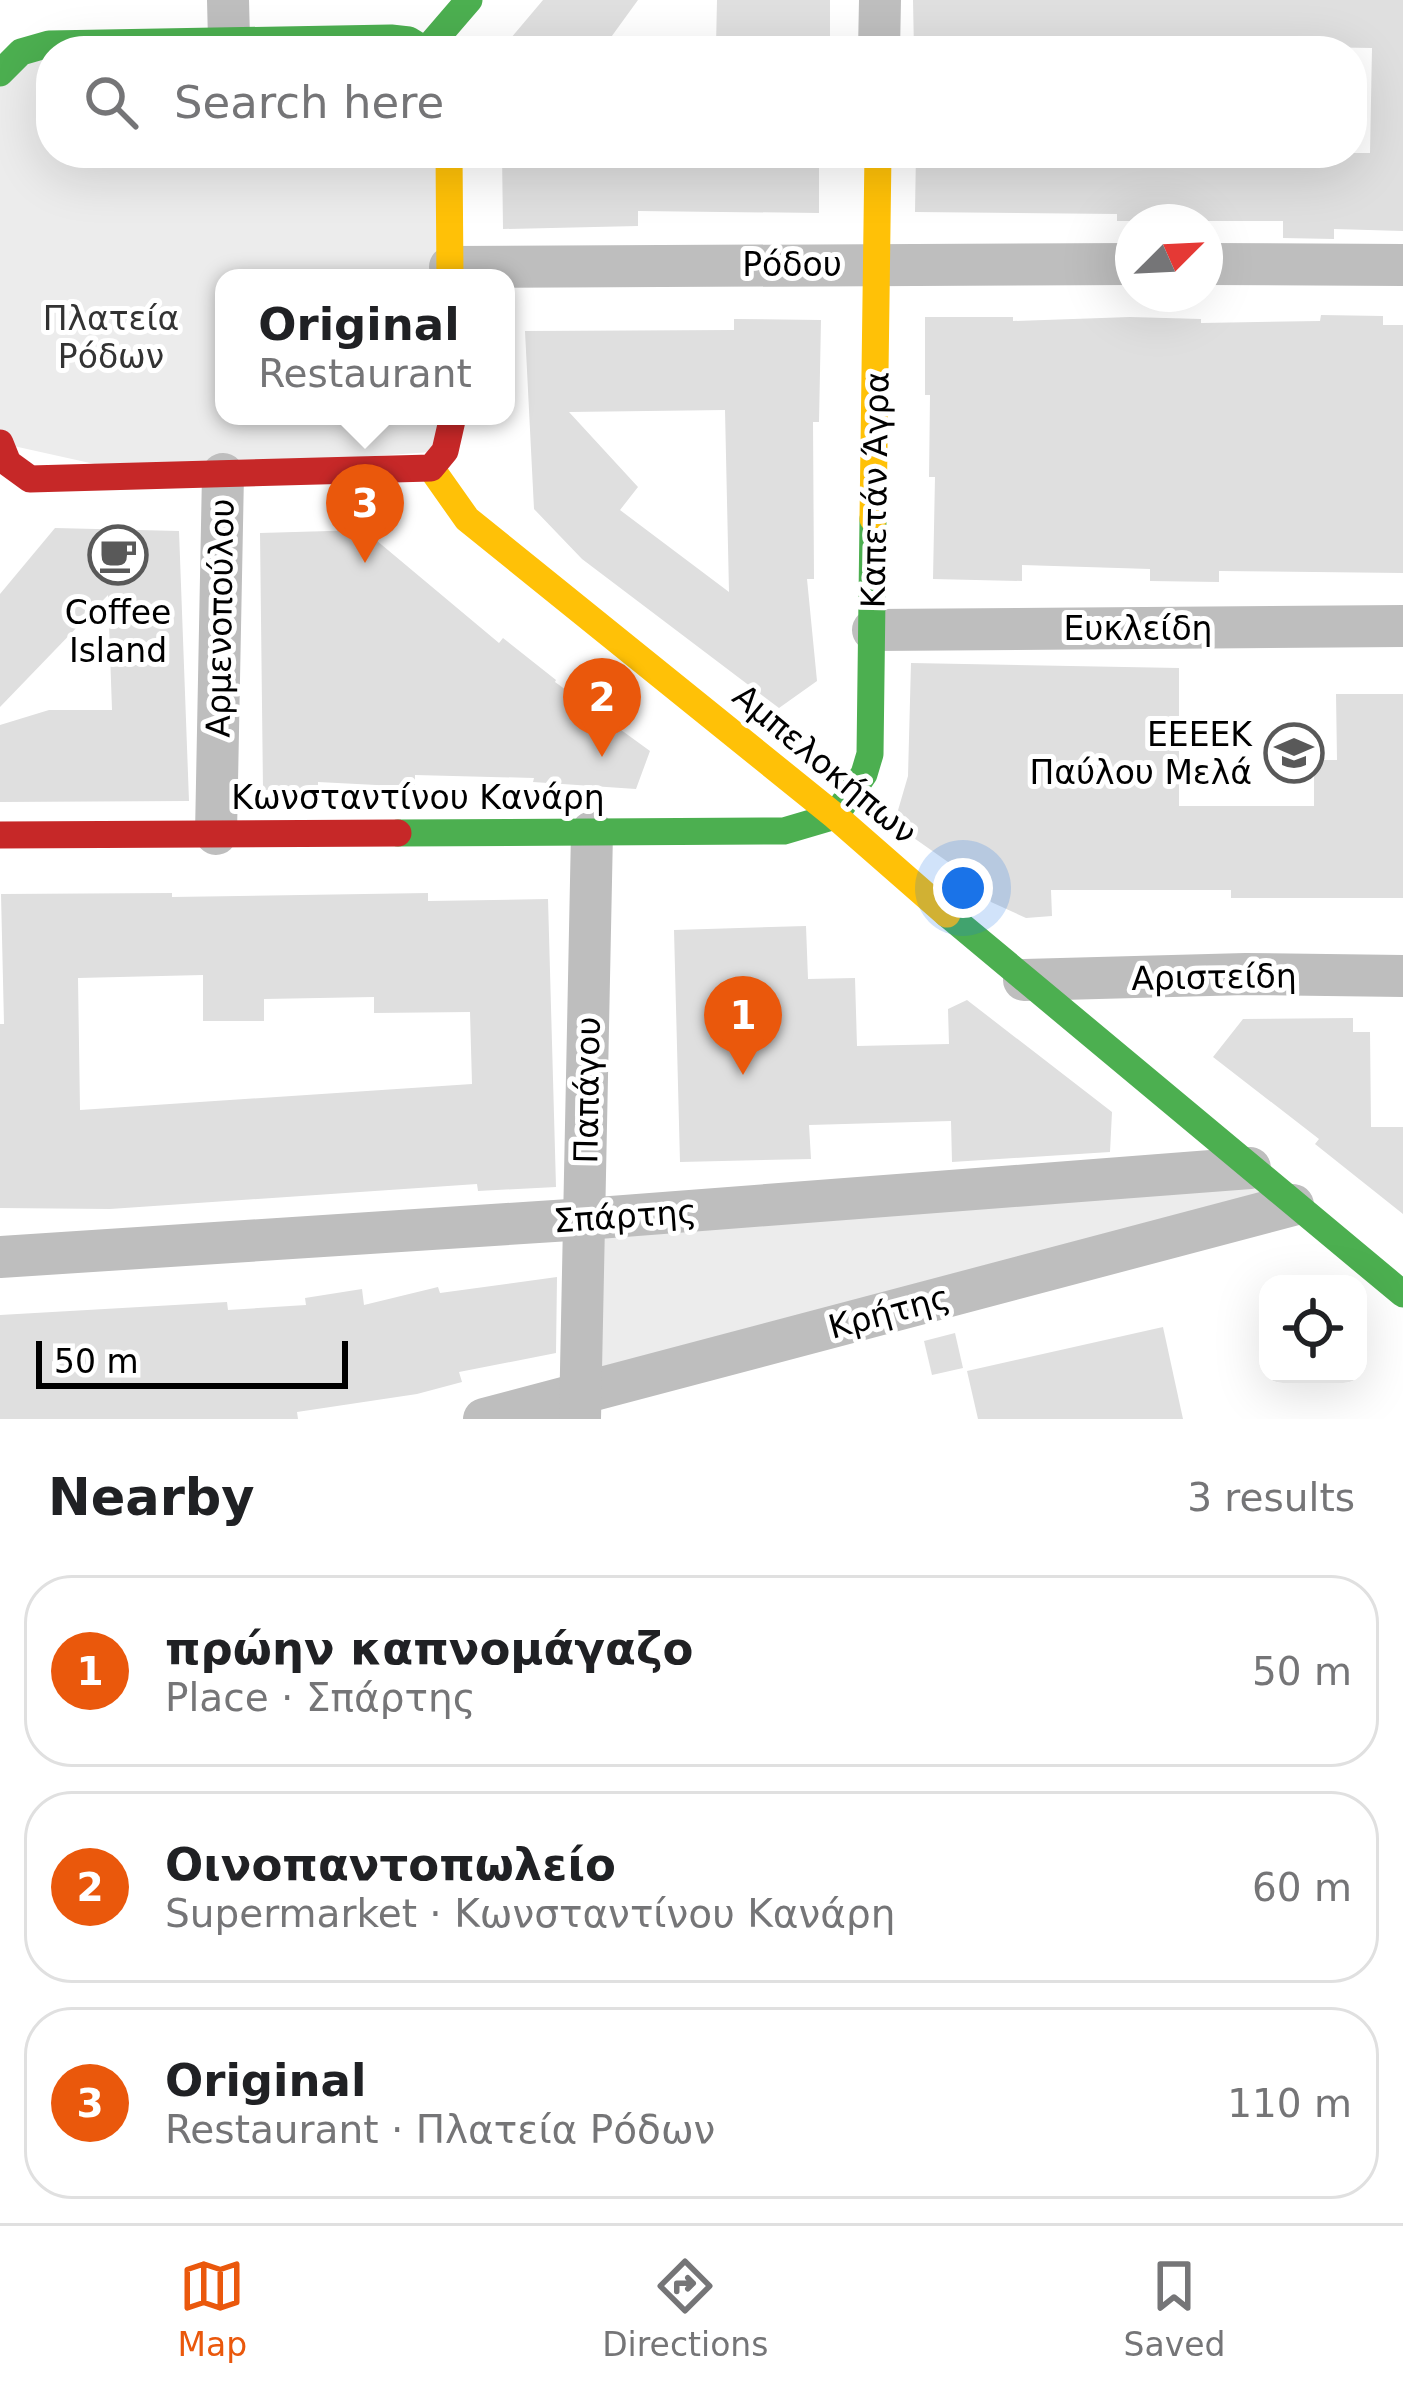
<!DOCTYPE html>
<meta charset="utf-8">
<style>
:root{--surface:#fff;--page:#f6f6f6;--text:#202124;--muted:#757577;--line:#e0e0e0;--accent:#ea580c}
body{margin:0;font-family:"DejaVu Sans",sans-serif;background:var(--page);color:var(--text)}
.controls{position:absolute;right:36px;bottom:36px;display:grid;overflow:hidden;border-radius:24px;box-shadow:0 12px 48px #0002}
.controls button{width:108px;height:108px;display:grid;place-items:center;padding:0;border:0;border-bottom:3px solid var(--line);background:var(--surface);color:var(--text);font:60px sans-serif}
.compass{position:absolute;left:1115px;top:204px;width:108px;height:108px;border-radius:50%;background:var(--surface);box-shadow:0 12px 48px #0002;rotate:66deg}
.scale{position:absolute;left:36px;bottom:30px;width:312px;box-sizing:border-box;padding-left:12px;border:6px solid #000;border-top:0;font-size:33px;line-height:42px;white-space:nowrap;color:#000;-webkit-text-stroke:9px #fff;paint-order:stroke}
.you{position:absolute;left:963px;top:888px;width:42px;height:42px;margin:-30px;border:9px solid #fff;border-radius:50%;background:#1a73e8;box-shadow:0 0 0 18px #1a73e833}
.badge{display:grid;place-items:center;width:78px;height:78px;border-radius:50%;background:var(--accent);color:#fff;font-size:39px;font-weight:700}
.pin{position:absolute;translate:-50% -99px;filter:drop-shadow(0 3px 6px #0008)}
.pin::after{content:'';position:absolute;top:63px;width:42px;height:36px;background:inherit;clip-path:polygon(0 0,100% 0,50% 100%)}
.popup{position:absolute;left:215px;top:269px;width:300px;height:156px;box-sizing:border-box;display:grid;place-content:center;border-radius:24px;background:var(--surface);filter:drop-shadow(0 3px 9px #0005);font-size:39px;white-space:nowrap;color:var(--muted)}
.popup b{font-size:45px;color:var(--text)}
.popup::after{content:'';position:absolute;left:50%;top:100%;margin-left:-24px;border:24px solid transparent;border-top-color:var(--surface)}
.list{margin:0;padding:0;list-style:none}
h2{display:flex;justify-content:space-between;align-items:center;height:156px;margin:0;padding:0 48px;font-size:51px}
h2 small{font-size:39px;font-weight:400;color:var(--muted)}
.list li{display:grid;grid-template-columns:78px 1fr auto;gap:36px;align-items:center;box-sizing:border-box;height:192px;margin:0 24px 24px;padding:0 24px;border:3px solid var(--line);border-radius:48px}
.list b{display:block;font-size:45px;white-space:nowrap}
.list p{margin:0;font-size:39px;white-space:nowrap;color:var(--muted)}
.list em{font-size:39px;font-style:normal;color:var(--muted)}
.icon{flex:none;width:66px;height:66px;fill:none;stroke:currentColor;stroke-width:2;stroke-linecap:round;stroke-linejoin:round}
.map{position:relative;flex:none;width:1403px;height:1419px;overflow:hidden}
.search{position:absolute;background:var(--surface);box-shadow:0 12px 48px #0002;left:36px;right:36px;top:36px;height:132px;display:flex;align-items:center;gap:30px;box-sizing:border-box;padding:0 42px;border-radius:48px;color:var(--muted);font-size:45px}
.sheet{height:804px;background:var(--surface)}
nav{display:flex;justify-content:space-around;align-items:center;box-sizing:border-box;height:168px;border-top:3px solid var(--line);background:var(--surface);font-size:33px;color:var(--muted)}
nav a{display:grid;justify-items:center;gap:6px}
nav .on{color:var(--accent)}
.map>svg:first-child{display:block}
</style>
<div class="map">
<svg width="1403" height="1419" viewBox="0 0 1403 1419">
<rect width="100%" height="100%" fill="#fff"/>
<!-- green -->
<g fill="#ececec">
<polygon points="51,51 51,153 449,153 450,278 224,278 224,416 453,416 445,451 135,473 0,443 0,73"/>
<polygon points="1250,1168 1293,1205 581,1394 585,1219"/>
</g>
<!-- building -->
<g fill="#dfdfdf" fill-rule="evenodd">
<polygon points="543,0 638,0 601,51 500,51"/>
<polygon points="717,0 830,0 830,48 716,46"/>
<polygon points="913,0 1403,0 1403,231 1334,229 1334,239 1283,238 1283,221 1117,221 1117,214 915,212 916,153 1370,153 1372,48 1259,46 1259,51 914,51"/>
<polygon points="502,153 819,154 819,213 638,211 638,226 503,229"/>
<polygon points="1321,315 1383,316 1383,325 1403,325 1403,573 1219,571 1219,582 1150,581 1150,569 1022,565 1022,581 933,579 935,477 929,477 930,395 925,395 925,317 1013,317 1013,321 1130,317 1201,319 1201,323 1320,321"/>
<path d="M734,319l87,1 -2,102h-6l1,157h-7l10,102 -38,27 -197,-149 -48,-50 -9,-178 209,-1zM725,410l4,182 -109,-82 18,-23 -69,-75z"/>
<polygon points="55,528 179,531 189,801 0,802 0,725 49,710 112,710 108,595 0,707 0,594"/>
<polygon points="364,530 499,643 503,638 556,680 555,682 650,751 636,789 533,782 534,778 415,775 415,787 318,782 318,789 263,790 260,533"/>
<polygon points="911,663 1179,668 1179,806 1314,806 1314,760 1337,760 1336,694 1403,694 1403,898 1231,898 1231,890 1051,890 1052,916 1026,918 991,902 985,888 894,824 908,776"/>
<path d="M172,893v4l256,-4v8l120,-2 8,288 -78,4 -1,-7 -367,25 -110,-1v-184h4l-3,-130zM203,975v46h61v-22l110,-2v16l96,-1 2,72 -392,26 -2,-132z"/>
<polygon points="806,926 808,979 855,978 857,1046 949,1044 948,1009 967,1000 1112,1112 1110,1152 952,1162 951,1121 809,1125 811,1159 680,1162 674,930"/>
<polygon points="1353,1018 1353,1032 1370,1032 1371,1127 1403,1127 1403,1214 1315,1144 1319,1139 1213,1057 1243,1019"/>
<polygon points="557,1277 556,1353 459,1372 462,1382 417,1394 297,1412 298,1419 0,1419 0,1315 227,1302 228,1310 306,1305 305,1298 362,1289 364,1305 438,1287 440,1293"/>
<polygon points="1163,1327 1183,1419 978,1419 967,1371"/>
<polygon points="955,1333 963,1368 932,1375 924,1341"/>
</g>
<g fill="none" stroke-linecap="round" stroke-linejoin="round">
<!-- street -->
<g stroke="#bebebe" stroke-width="42">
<polyline points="228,0 229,40"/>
<polyline points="879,51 880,0"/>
<polyline points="1205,264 1403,265"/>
<polyline points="450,267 1133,264"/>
<polyline points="873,630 1403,626"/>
<polyline points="216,834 223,474"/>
<polyline points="1024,980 1246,974 1403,976"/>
<polyline points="0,1257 585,1219 1250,1168"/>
<polyline points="484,1419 1293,1205"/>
<polyline points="580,1419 592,832"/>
</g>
<!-- fast -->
<g stroke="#4caf50" stroke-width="27">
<polyline points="426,50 469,0"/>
<polyline points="0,73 21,52 49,44 391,38 409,40 427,51"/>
<polyline points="398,833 784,831 835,816 864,774 870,754 873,519"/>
<polyline points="947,914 1403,1294"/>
</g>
<!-- slow -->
<g stroke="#ffc107" stroke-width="27">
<polyline points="449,153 450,278"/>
<polyline points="431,468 467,519 835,816 947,914"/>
<polyline points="873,519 878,153"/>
</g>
<!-- jam -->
<g stroke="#c62828" stroke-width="27">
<polyline points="0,443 8,463 30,479 431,468 445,451 453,416"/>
<polyline points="0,835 398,833"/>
</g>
</g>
<!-- icons -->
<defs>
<g id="cafe-ring" transform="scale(3)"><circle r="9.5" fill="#fff" stroke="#595959" stroke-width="1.5"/><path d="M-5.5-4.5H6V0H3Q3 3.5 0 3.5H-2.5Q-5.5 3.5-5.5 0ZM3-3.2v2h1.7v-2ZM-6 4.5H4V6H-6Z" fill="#595959"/></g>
<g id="school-ring" transform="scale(3)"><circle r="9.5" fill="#fff" stroke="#595959" stroke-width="1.5"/><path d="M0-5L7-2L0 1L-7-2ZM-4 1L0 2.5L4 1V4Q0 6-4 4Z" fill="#595959"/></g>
</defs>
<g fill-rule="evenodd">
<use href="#cafe-ring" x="118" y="555"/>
<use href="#school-ring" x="1294" y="753"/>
</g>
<g text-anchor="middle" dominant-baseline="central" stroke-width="10" stroke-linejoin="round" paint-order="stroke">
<!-- street labels -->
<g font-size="33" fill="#000" stroke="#fff">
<text x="792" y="264">Ρόδου</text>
<text transform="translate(875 490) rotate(-89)">Καπετάν Άγρα</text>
<text transform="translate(220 618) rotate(-89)">Αρμενοπούλου</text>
<text x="1138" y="628">Ευκλείδη</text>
<text transform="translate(825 764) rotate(40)">Αμπελοκήπων</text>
<text x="418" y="797">Κωνσταντίνου Κανάρη</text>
<text transform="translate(1214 977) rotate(-1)">Αριστείδη</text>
<text transform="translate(587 1090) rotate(-89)">Παπάγου</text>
<text transform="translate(625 1216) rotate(-4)">Σπάρτης</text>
<text transform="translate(889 1312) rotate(-15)">Κρήτης</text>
</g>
<!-- park labels -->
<g font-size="33" fill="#333" stroke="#fff">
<text x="111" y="318">Πλατεία<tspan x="111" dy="38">Ρόδων</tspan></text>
</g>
<!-- poi labels -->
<g font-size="33" fill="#000" stroke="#fff">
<text x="118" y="612">Coffee<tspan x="118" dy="38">Island</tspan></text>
<text x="1252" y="734" text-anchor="end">ΕΕΕΕΚ<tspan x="1252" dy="38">Παύλου Μελά</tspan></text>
</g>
</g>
</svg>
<div class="controls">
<button><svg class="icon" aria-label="locate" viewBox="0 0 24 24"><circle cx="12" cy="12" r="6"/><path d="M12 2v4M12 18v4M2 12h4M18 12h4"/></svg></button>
</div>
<svg class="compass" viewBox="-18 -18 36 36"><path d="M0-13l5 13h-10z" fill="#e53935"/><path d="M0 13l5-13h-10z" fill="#757577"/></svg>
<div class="scale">50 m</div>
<div class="you"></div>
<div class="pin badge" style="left:743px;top:1075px">1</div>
<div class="pin badge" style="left:602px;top:757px">2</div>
<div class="pin badge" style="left:365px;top:563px">3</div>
<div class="popup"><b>Original</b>Restaurant</div>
<div class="search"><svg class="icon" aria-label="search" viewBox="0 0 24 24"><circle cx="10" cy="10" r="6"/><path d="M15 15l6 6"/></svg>Search here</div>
</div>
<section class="sheet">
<h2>Nearby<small>3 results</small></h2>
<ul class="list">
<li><span class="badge">1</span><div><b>πρώην καπνομάγαζο</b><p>Place · Σπάρτης</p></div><em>50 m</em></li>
<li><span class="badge">2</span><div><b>Οινοπαντοπωλείο</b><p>Supermarket · Κωνσταντίνου Κανάρη</p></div><em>60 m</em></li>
<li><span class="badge">3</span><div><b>Original</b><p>Restaurant · Πλατεία Ρόδων</p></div><em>110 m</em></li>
</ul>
</section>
<nav>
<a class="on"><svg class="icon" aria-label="map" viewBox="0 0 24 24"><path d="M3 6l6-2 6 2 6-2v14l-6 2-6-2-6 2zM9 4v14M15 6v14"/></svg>Map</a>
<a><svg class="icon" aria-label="directions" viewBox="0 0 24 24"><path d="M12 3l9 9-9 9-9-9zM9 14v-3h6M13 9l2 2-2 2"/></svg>Directions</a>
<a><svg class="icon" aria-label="saved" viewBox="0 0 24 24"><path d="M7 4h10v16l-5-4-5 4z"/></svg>Saved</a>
</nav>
